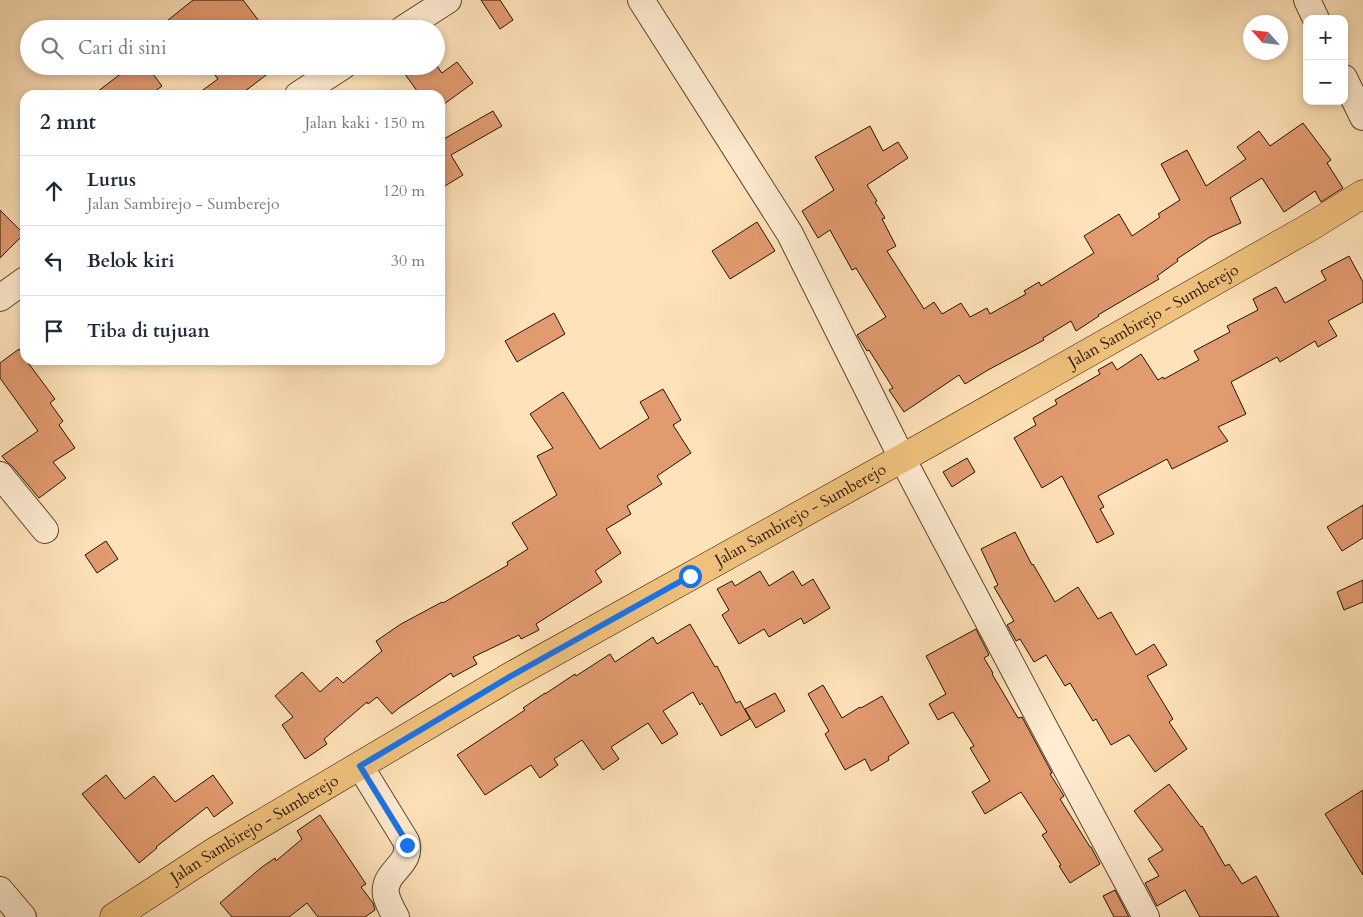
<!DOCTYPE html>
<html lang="id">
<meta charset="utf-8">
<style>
:root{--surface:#fff;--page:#f6f6f7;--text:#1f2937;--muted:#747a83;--line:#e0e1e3}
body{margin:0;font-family:Cardo,serif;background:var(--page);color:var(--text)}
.controls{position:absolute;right:15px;top:15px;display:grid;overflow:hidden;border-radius:10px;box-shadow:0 2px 8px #0003}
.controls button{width:45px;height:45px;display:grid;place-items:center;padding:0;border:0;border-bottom:1px solid var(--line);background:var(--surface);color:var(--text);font:25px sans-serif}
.compass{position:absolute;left:1243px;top:15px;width:45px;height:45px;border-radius:50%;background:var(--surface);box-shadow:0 2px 8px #0003;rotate:297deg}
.stop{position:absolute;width:15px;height:15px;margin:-11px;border:4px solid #1a73e8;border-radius:50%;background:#fff}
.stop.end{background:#1a73e8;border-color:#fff;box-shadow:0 1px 5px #0008}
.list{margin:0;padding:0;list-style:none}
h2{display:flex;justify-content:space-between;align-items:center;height:65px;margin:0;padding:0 20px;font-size:21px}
h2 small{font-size:16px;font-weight:400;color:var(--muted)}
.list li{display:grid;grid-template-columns:32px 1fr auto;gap:15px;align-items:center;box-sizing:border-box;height:70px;padding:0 20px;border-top:1px solid var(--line)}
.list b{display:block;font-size:19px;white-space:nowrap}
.list p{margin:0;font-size:16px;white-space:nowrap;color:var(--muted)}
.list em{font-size:16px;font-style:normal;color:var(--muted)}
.icon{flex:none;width:28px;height:28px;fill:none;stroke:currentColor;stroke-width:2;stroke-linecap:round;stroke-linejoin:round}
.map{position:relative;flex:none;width:1363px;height:917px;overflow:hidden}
.search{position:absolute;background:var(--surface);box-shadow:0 2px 8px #0003;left:20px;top:20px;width:425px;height:55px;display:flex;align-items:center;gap:12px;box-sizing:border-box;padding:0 18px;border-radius:28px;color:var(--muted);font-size:19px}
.panel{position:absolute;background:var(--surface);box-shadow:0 2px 8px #0003;left:20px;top:90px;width:425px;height:275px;border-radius:15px}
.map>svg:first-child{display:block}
</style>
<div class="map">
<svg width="1363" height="917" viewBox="0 0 1363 917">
<rect width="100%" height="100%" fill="#ffe2b9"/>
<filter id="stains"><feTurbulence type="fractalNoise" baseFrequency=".004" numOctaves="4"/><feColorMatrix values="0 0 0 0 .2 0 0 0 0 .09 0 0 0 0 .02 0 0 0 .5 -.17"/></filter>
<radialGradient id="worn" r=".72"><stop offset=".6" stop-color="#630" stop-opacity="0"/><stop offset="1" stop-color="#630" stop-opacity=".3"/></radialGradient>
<!-- building -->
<g fill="#e29a6f" stroke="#261300">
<polygon points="193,0 243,0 265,29 157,29"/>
<polygon points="481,0 500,0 513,20 500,29"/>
<polygon points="457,62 473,83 440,107 440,95 420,95 399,66 437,66 442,73"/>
<polygon points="131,66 147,66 162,86 150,95 93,95"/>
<polygon points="208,66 278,66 240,95 196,95 218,79"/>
<polygon points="493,111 502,126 451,155 463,175 440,189 440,137 442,140"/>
<polygon points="1303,123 1331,160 1327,163 1343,188 1321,202 1315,191 1284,212 1262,178 1230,198 1241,223 1210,237 1177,259 1178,261 1157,276 1159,279 1098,315 1099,316 1076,331 1071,321 1043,338 1044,340 988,370 965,384 959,375 904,412 889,390 893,388 869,350 867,351 857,335 886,317 856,268 852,270 830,230 818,238 802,211 834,190 815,157 870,126 883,151 898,142 908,158 867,185 877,201 875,202 885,218 882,219 896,246 887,251 924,309 934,302 942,314 961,303 970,317 987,308 990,314 1026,294 1024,291 1039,282 1041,286 1094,253 1084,236 1119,214 1132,236 1160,217 1158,214 1180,200 1161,164 1187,150 1206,186 1246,159 1237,147 1259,131 1270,146"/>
<polygon points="0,210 24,234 0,258"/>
<polygon points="757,222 775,251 730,279 712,251"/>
<polygon points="1349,256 1363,282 1363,302 1328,321 1337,336 1318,347 1315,341 1280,362 1277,357 1231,382 1246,414 1218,427 1228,441 1172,469 1167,459 1098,496 1104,507 1100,509 1114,534 1097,543 1062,476 1042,488 1014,438 1036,425 1033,418 1057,404 1055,400 1100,374 1098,370 1112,362 1117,370 1141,354 1158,380 1163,377 1164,379 1199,360 1194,351 1230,332 1227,326 1258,310 1253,299 1276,287 1285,303 1326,280 1321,271"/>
<polygon points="554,313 565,334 517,362 505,341"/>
<polygon points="19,349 25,358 25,360 26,360 55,399 50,403 63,421 59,425 75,448 53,462 66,478 39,498 12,466 6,461 2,456 38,431 0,378 0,363"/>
<polygon points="663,389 681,420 673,425 691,453 657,476 662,484 627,506 631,514 606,529 621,553 595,571 602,582 536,624 539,630 521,639 519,635 473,657 477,664 453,677 451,673 399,708 392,714 377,697 368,704 367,702 324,739 327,744 305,759 282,725 293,717 275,696 302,672 320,692 337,677 343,683 382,651 376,641 401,624 442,602 443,603 508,565 507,562 528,549 512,523 557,495 537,456 553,448 530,414 563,392 600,449 649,418 640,402"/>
<polygon points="967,458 975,472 952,487 943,472"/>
<polygon points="1363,505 1363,538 1342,551 1327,527"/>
<polygon points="1015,532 1032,565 1033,564 1055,602 1078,587 1098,619 1111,612 1136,655 1154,644 1167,665 1147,676 1173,719 1169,722 1187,749 1155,772 1129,735 1111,745 1096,719 1093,721 1070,683 1065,686 1046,655 1034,662 1020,639 1016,641 1007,625 1014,621 994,587 998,585 981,549"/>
<polygon points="106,541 118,559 97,573 85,555"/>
<polygon points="760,571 769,586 793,571 802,586 813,579 830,608 804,624 801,618 769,637 764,629 739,644 722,615 729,610 717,589 732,581 735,586"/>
<polygon points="1363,580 1363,602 1344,610 1337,592"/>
<polygon points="690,624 715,667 717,666 736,703 740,701 750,719 721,736 702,703 700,705 693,692 663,711 678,734 662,744 648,723 611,747 619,759 603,770 582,740 554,759 558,765 540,778 531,765 485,795 457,755 525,710 523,708 545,693 545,694 575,674 576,676 610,654 615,662 653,637 657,644"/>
<polygon points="976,629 989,655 984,658 993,673 992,674 1018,718 1022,717 1052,773 1050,774 1064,796 1060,799 1090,847 1091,847 1100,864 1070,883 1059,866 1061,865 1042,835 1047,832 1021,792 985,814 972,792 990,781 970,748 974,746 953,712 938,720 929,704 946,694 926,656"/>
<polygon points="823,685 842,718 860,707 861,708 882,696 909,743 888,757 889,760 871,771 865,759 845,770 825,734 829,731 808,694"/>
<polygon points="775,693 785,711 756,728 745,709"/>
<polygon points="106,775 125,799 154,776 175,802 213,775 233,803 214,817 207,807 156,847 157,848 139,863 82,794"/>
<polygon points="1169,784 1201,827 1202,826 1225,866 1229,864 1242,884 1256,876 1279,917 1200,917 1185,890 1157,906 1145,883 1159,876 1148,859 1163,850 1134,811"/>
<polygon points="1363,790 1363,875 1325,814"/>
<polygon points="320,815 366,884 361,887 373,903 375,910 365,917 318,917 307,903 289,917 232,917 220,903 262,867 275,858 276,861 302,839 297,831"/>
<polygon points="1115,890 1129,917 1114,917 1103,896"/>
</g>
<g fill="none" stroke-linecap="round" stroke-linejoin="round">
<!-- minor casing -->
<g stroke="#5c472e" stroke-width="28">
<g id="minor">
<polyline points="641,0 790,234 902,458 1050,738 1146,917"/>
<polyline points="1307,0 1316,19"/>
<polyline points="403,29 448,0"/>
<polyline points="1344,78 1363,117"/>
<polyline points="298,95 343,66"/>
<polyline points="0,298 25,280"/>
<polyline points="0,475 45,530"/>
<path d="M360,766l46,75c8,24 -24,30 -20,54 2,8 6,15 10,22"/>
<polyline points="0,890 23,917"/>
</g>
</g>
<!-- major casing -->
<g stroke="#261300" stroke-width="29">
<g id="major">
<path id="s1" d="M114,917l103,-67 294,-174 422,-235 377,-214 53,-33"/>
</g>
</g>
<!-- minor -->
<use href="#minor" stroke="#ffecd2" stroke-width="26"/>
<!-- major -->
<use href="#major" stroke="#f0c17c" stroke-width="28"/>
</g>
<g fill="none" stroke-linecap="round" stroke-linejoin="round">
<!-- route -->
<polyline stroke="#1a73e8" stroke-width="6" points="407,845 406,841 360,766 511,676 690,576"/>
</g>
<g text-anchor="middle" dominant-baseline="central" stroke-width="4" stroke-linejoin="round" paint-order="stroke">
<!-- street labels -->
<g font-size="16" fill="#261300" stroke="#ffecd2">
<text stroke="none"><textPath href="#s1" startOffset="1201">Jalan Sambirejo - Sumberejo</textPath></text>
<text stroke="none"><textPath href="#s1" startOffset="796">Jalan Sambirejo - Sumberejo</textPath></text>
<text stroke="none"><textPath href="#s1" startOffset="166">Jalan Sambirejo - Sumberejo</textPath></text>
</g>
</g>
<rect width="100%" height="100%" filter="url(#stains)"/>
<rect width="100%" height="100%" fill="url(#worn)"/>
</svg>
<div class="controls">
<button>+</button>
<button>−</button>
</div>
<svg class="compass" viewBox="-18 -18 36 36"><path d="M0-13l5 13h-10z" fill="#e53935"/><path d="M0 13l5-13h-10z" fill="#747a83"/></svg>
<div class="stop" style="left:690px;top:576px"></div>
<div class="stop end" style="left:407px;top:845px"></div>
<div class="search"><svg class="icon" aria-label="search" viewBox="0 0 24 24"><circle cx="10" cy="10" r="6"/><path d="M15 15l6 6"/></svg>Cari di sini</div>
<section class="panel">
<h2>2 mnt<small>Jalan kaki · 150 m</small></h2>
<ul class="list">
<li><svg class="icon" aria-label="ahead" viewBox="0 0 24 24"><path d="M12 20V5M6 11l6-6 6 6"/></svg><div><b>Lurus</b><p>Jalan Sambirejo - Sumberejo</p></div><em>120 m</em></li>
<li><svg class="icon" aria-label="left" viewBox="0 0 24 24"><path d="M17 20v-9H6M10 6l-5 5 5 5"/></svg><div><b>Belok kiri</b></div><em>30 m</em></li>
<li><svg class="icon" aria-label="arrive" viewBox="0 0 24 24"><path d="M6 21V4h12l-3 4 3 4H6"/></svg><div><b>Tiba di tujuan</b></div></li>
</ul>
</section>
</div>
